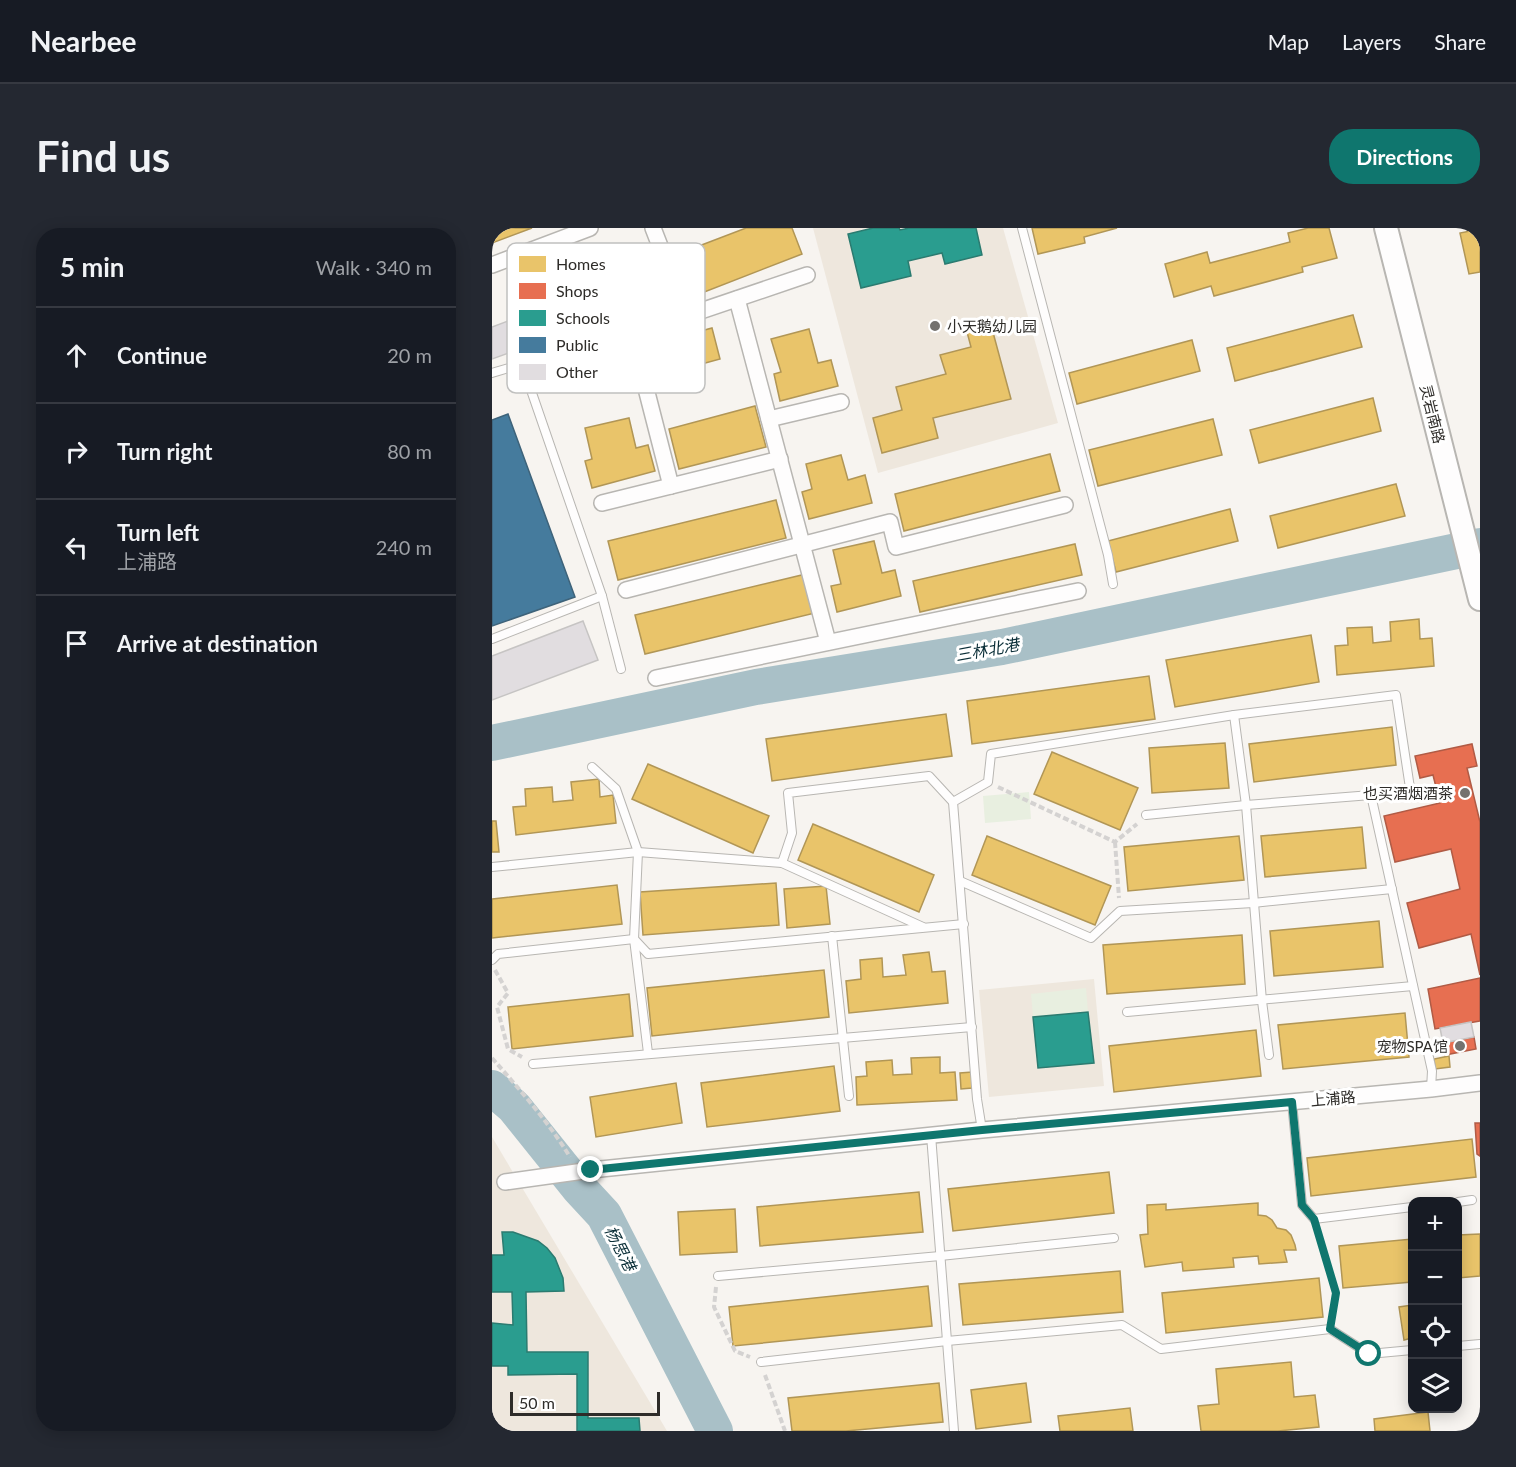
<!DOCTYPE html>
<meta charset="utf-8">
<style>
:root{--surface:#171b24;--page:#242831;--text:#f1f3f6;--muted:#9ea1a6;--line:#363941;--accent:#0f766e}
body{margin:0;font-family:Lato,"Noto Sans SC",sans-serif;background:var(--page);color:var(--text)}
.controls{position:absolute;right:18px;bottom:18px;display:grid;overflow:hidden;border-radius:12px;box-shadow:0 3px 15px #0003}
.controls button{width:54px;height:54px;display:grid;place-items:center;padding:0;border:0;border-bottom:2px solid var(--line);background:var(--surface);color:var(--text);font:30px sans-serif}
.scale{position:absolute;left:18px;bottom:15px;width:150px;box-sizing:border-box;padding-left:6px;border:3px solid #2e2c29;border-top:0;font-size:16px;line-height:21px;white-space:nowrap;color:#2e2c29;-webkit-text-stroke:4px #fff;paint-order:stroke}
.stop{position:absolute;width:18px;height:18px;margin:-14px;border:4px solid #0f766e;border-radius:50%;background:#fff}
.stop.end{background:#0f766e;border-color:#fff;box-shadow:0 2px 6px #0008}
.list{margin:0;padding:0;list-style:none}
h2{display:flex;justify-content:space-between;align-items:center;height:78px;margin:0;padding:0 24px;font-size:26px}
h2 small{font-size:20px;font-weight:400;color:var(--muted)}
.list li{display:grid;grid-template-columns:39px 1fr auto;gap:18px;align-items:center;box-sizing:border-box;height:96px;padding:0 24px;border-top:2px solid var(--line)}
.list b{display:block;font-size:22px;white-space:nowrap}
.list p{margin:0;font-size:20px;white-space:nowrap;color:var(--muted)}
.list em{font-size:20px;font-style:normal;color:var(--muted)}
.icon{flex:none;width:33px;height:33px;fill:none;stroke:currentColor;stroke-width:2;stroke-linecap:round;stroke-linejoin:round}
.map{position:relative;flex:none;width:988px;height:1203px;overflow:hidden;border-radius:24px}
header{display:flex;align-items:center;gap:36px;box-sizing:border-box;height:84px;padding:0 30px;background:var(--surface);border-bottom:2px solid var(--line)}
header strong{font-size:28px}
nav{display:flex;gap:33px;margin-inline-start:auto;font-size:21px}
.intro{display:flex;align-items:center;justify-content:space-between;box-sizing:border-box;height:144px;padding:0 36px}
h1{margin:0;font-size:42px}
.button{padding:15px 27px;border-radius:24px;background:var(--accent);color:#fff;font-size:21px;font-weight:700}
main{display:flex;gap:36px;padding:0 36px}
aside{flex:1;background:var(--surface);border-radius:24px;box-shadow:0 3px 15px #0003}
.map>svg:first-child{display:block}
</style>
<header>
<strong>Nearbee</strong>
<nav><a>Map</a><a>Layers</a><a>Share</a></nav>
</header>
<div class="intro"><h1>Find us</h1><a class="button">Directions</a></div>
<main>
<aside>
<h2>5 min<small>Walk · 340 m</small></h2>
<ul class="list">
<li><svg class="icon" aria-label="ahead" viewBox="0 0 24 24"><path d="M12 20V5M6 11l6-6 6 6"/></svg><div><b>Continue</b></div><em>20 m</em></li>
<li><svg class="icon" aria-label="right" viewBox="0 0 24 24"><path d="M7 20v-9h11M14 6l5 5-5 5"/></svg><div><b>Turn right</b></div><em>80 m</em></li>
<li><svg class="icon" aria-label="left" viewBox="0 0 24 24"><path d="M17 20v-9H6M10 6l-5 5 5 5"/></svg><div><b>Turn left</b><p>上浦路</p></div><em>240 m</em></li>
<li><svg class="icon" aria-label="arrive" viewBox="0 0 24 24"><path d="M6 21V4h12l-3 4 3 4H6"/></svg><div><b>Arrive at destination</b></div></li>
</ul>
</aside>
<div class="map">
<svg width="988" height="1203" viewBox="0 0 988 1203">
<rect width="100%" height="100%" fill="#f7f4f0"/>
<!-- built -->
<g fill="#eee7dd">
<polygon points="321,0 511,0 566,195 386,245"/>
<polygon points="602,751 612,858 497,869 487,762"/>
<polygon points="0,909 175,1203 0,1203"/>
</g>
<!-- green -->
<g fill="#e8efe0">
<polygon points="537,564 539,591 493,595 491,568"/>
<polygon points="594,760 596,784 541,789 539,766"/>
</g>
<!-- homes -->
<g fill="#e9c46a" stroke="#b19656" stroke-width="1.5">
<polygon points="0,0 40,0 0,15"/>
<polygon points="254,0 300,0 310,26 202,68 186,26"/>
<polygon points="540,0 625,0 592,9 593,15 546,26"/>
<polygon points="816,0 837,0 845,30 810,39 811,44 722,68 719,58 682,69 673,36 715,24 718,35 798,14 796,5"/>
<polygon points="988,1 988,44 977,46 968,5"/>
<polygon points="861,87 870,119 743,153 735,120"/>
<polygon points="499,97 519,171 441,190 446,210 390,225 381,190 410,182 404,159 454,146 448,127 479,119 475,104"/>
<polygon points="220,100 228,131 162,149 154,118"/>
<polygon points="317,101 326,135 339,132 346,158 288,173 282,146 289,144 279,111"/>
<polygon points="700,112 708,143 585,176 577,145"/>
<polygon points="881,170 889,203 767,235 758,202"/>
<polygon points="263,178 274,219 187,241 177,201"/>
<polygon points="137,190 144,220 156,217 163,243 100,260 93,233 100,231 93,200"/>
<polygon points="721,191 730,227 606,258 597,222"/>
<polygon points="558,226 568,263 412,303 403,266"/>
<polygon points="349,227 356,252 373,247 380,275 317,291 310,264 320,261 314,236"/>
<polygon points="904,256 913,288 786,320 778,288"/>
<polygon points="284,272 294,310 126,352 116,313"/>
<polygon points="738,281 746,313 624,344 616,313"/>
<polygon points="382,313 390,345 403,342 409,368 345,384 339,358 349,356 341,322"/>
<polygon points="583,316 590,347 428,384 421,353"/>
<polygon points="314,346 323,385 153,426 143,387"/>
<polygon points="927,391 928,411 940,410 942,438 845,447 843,418 856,417 855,400 880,399 881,415 899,413 898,394"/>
<polygon points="819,407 827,454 683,479 674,432"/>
<polygon points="657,448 663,491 480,516 475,473"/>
<polygon points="454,486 460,528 280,553 274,511"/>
<polygon points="900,499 904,537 762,554 757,516"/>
<polygon points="733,515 737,560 660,565 657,520"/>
<polygon points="560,524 646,560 628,602 542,566"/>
<polygon points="156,536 277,588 261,625 140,571"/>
<polygon points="107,551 108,569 121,567 124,595 24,607 21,579 34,578 33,561 60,559 61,574 81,572 79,554"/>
<polygon points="0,593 4,593 7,624 0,624"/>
<polygon points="321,596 442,647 427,684 306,632"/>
<polygon points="870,599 874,640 773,649 769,608"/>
<polygon points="495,608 619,658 603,697 480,647"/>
<polygon points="747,608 752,652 636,663 632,619"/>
<polygon points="284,655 287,697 151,707 148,664"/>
<polygon points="125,657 130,696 0,710 0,671"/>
<polygon points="334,658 338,696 295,700 292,661"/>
<polygon points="887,693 891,739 782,748 778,703"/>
<polygon points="750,707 753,756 615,766 611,717"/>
<polygon points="437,724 440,744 453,743 456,775 357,785 354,753 369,751 368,732 390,730 391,749 414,747 411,727"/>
<polygon points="332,742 337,789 160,808 155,760"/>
<polygon points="137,766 141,808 20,821 16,779"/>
<polygon points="913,785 917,829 791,841 786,797"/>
<polygon points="764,802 769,848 622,864 617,818"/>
<polygon points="957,828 958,839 943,841 942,831"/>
<polygon points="448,829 448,845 463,844 465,872 365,877 364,849 375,848 374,834 400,832 401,847 420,846 419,830"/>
<polygon points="342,838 348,883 215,899 209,855"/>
<polygon points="480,844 480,860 469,861 468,845"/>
<polygon points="184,855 190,895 104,909 98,869"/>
<polygon points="980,911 984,949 819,968 815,930"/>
<polygon points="617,944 622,985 461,1003 456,961"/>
<polygon points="427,964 431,1004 268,1018 265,979"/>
<polygon points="766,975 766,987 774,988 780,992 785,1000 794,1002 799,1007 803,1017 804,1022 792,1022 795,1034 767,1036 766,1028 741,1030 742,1039 691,1043 690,1034 653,1039 648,1007 656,1006 655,977 674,976 674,982"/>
<polygon points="243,981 245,1024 188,1027 186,984"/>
<polygon points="988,1006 988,1048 966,1050 966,1007"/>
<polygon points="920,1011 920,1054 851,1060 847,1018"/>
<polygon points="628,1043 631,1084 471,1097 467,1056"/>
<polygon points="827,1050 831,1089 674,1105 670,1065"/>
<polygon points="436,1058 440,1098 241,1118 237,1079"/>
<polygon points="920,1077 920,1110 912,1112 907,1079"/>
<polygon points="799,1134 802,1169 823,1167 827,1199 786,1203 709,1203 706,1178 727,1176 724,1141"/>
<polygon points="447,1155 451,1194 354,1203 300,1203 296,1170"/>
<polygon points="534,1155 539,1194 484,1201 479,1162"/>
<polygon points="638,1180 641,1203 568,1203 566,1188"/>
<polygon points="936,1184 938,1203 883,1203 882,1191"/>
</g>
<!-- shops -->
<g fill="#e76f51" stroke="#b05b45" stroke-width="1.5">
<polygon points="980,516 985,538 975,540 988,594 988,747 979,706 927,720 915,675 968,661 959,621 903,634 892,588 948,575 941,547 928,550 923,528"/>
<polygon points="988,750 988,793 943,801 936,761"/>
<polygon points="982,809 984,821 953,827 951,815"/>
<polygon points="983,895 988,895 988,928 985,926"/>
</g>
<!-- schools -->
<g fill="#2a9d8f" stroke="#2b7b70" stroke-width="1.5">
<polygon points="381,0 407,0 408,2 417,0 484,0 490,27 453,36 450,25 416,33 419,48 369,60 356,6"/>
<polygon points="596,784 602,835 546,840 541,789"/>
<polygon points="10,1004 21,1004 46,1013 55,1020 63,1030 71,1050 72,1063 34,1064 35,1124 96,1124 96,1190 147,1190 148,1203 85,1203 85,1146 16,1147 16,1138 0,1138 0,1095 21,1097 20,1064 0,1064 0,1027 12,1027"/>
</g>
<!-- public -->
<polygon fill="#457b9d" stroke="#3e637a" stroke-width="1.5" points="16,186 83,369 0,398 0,192"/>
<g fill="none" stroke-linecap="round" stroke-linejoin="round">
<!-- river -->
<g stroke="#a9c0c7" stroke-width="36">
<polyline points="0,515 264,459 510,419 988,318"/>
<polyline points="0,860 22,879 87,960 112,987 223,1203"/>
</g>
</g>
<!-- building -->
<g fill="#e1dde0" stroke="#c6c4c3" stroke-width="1.5">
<polygon points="32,87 42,116 0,131 0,99"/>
<polygon points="91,393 106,432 0,472 0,428"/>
<polygon points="979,794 982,809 951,815 948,800"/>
</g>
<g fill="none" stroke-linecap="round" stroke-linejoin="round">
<!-- lane casing -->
<g stroke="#b8b6b2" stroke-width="10">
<g id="lane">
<polyline points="530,0 616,327 621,356"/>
<polyline points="0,145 30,136 110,368 0,411"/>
<polyline points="110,368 129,441"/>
<polyline points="742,487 754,577 770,773 777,827"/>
<polyline points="100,539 124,561 146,624 142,711 156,825"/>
<polyline points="654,587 754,577 879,567"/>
<polyline points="290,635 431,699"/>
<polyline points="0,639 146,624 290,635 300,605 296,565 437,548 461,574"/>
<polyline points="468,653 599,710 628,683 761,675 900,661"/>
<polyline points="340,708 357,868"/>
<polyline points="0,732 6,726 142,711 156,726 472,696"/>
<polyline points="635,784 921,758"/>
<polyline points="41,836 480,799"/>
<polyline points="800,874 810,977 822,991 920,979"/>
<polyline points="490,902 485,871 461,574 496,554 499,526 742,487 904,467 918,560 879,567 940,843 939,861"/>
<polyline points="439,907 462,1203"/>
<polyline points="966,974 980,972"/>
<polyline points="226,1048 448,1028 622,1010"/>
<polyline points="966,1118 988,1116"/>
<polyline points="269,1134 455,1113 630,1097 669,1121 838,1101 877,1126 920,1122"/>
</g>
</g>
<!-- street casing -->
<g stroke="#b8b6b2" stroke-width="18">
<g id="street">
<polyline points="161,0 195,88"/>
<polyline points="0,37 98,0"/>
<polyline points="245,71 336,414"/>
<polyline points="140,106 179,258"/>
<polyline points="73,129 315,47"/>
<polyline points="277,191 349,174"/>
<polyline points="110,275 288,231"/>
<polyline points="134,362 398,294 404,319 573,277"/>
<polyline points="164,450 586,363"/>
<polyline points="13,954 99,942 490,902 939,861 988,855"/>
</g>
</g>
<!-- secondary casing -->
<g stroke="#b8b6b2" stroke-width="26">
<polyline id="secondary" points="894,0 988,371"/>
</g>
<!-- path -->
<g stroke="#d4d2d1" stroke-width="4" stroke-dasharray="6 3" stroke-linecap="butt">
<polyline points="506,559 623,614 645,596"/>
<polyline points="623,614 627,670"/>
<polyline points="3,742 16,765 5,779 16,821 30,829"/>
<path d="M0,830c27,31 56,63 78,99"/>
<polyline points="825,1003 844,1065 840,1089"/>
<polyline points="224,1059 222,1079 243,1123 258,1129"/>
<polyline points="273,1147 293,1203"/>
</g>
<!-- lane -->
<use href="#lane" stroke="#fefdfd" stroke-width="8"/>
<!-- street -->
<use href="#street" stroke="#fefdfd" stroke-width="15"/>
<!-- secondary -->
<use href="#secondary" stroke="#fefdfd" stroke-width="22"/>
</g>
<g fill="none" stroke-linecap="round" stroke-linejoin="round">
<!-- route -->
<polyline stroke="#0f766e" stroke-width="8" points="99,942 490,902 800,874 810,977 822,991 844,1065 838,1101 877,1126"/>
</g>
<!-- markers -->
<g fill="#74726f" stroke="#fff" stroke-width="2">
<circle cx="443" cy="98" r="6"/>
<circle cx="973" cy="565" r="6"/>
<circle cx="968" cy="818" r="6"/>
</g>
<g text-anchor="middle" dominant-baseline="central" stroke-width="6" stroke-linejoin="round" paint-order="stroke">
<!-- poi labels -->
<g font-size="15" fill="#2e2c29" stroke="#fff" text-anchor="end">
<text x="455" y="98" text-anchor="start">小天鹅幼儿园</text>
<text x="961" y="565">也买酒烟酒茶</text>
<text x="956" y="818">宠物SPA馆</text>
</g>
<!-- street labels -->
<g font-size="15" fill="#2e2c29" stroke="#fff">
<text transform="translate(941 186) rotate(76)">灵岩南路</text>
<text transform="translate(841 870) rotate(-5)">上浦路</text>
</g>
<!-- water labels -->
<g font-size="16" font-style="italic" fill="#0a2e37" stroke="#fff">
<text transform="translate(495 421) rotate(-10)">三林北港</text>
<text transform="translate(129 1020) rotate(63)">杨思港</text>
</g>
</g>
<!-- legend -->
<rect x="15" y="15" width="198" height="150" rx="9" fill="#fff" stroke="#c0c0bf" stroke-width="1.5"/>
<rect x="27" y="28" width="27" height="16" fill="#e9c46a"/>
<rect x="27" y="55" width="27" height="16" fill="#e76f51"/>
<rect x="27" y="82" width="27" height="16" fill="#2a9d8f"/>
<rect x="27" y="109" width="27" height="16" fill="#457b9d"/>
<rect x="27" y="136" width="27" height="16" fill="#e1dde0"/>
<g font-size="16" fill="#2e2c29">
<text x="64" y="42">Homes</text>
<text x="64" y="69">Shops</text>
<text x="64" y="96">Schools</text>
<text x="64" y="123">Public</text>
<text x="64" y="150">Other</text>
</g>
</svg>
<div class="controls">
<button>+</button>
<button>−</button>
<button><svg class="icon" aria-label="locate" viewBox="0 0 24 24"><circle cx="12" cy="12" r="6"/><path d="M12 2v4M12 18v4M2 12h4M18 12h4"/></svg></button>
<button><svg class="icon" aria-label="layers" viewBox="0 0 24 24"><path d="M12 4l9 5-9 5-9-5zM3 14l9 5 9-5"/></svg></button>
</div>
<div class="scale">50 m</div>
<div class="stop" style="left:877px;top:1126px"></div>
<div class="stop end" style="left:99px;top:942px"></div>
</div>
</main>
